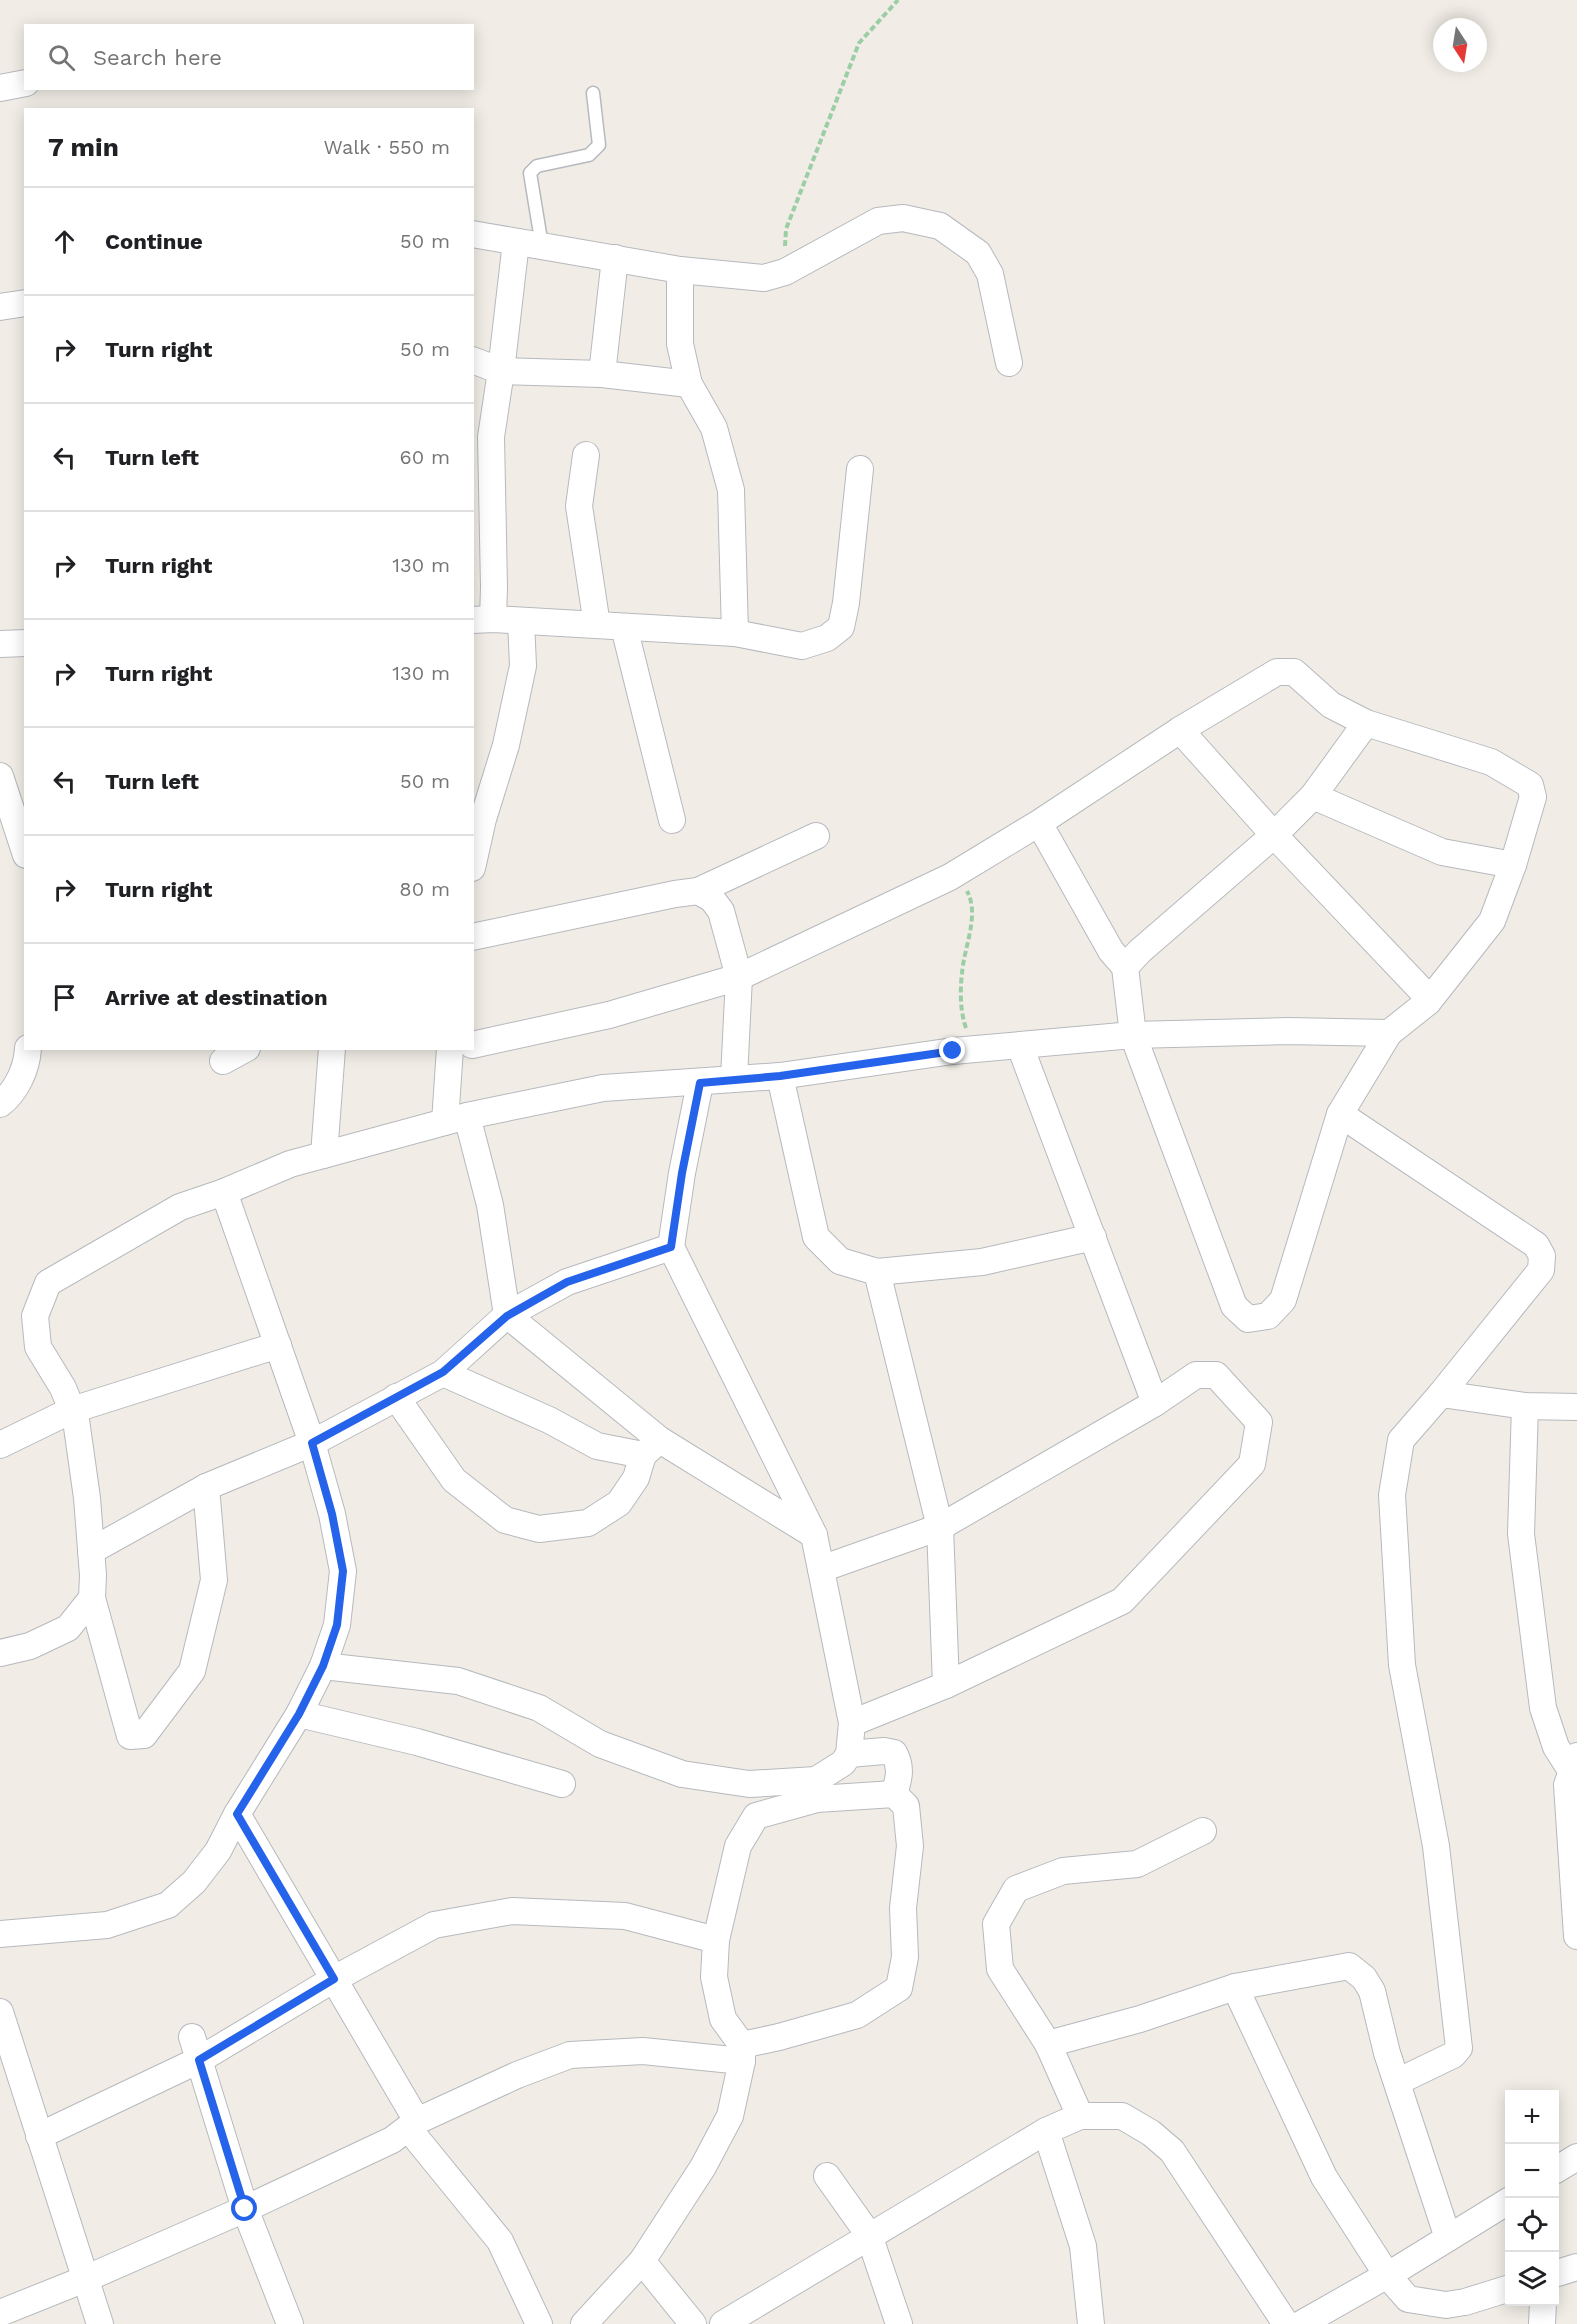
<!DOCTYPE html>
<meta charset="utf-8">
<style>
:root{--surface:#fff;--page:#f2f2f2;--text:#202124;--muted:#757577;--line:#e0e0e0}
body{margin:0;font-family:"Work Sans",sans-serif;background:var(--page);color:var(--text)}
.controls{position:absolute;right:18px;bottom:18px;display:grid;overflow:hidden;border-radius:0px;box-shadow:0 3px 15px #0003}
.controls button{width:54px;height:54px;display:grid;place-items:center;padding:0;border:0;border-bottom:2px solid var(--line);background:var(--surface);color:var(--text);font:30px sans-serif}
.compass{position:absolute;left:1433px;top:18px;width:54px;height:54px;border-radius:50%;background:var(--surface);box-shadow:0 3px 15px #0003;rotate:168deg}
.stop{position:absolute;width:18px;height:18px;margin:-14px;border:4px solid #2563eb;border-radius:50%;background:#fff}
.stop.end{background:#2563eb;border-color:#fff;box-shadow:0 2px 6px #0008}
.list{margin:0;padding:0;list-style:none}
h2{display:flex;justify-content:space-between;align-items:center;height:78px;margin:0;padding:0 24px;font-size:26px}
h2 small{font-size:20px;font-weight:400;color:var(--muted)}
.list li{display:grid;grid-template-columns:39px 1fr auto;gap:18px;align-items:center;box-sizing:border-box;height:108px;padding:0 24px;border-top:2px solid var(--line)}
.list b{display:block;font-size:22px;white-space:nowrap}
.list em{font-size:20px;font-style:normal;color:var(--muted)}
.icon{flex:none;width:33px;height:33px;fill:none;stroke:currentColor;stroke-width:2;stroke-linecap:round;stroke-linejoin:round}
.map{position:relative;flex:none;width:1577px;height:2324px;overflow:hidden}
.search{position:absolute;background:var(--surface);box-shadow:0 3px 15px #0003;left:24px;top:24px;width:450px;height:66px;display:flex;align-items:center;gap:15px;box-sizing:border-box;padding:0 21px;border-radius:0px;color:var(--muted);font-size:22px}
.panel{position:absolute;background:var(--surface);box-shadow:0 3px 15px #0003;left:24px;top:108px;width:450px;height:942px;border-radius:0px}
.map>svg:first-child{display:block}
</style>
<div class="map">
<svg width="1577" height="2324" viewBox="0 0 1577 2324">
<rect width="100%" height="100%" fill="#f1ede6"/>
<g fill="none" stroke-linecap="round" stroke-linejoin="round">
<!-- lane casing -->
<g stroke="#b6b9bd" stroke-width="15">
<polyline id="lane" points="542,246 530,173 537,166 589,155 599,145 593,93"/>
</g>
<!-- street casing -->
<g stroke="#b6b9bd" stroke-width="28">
<g id="street">
<polyline points="0,88 26,83"/>
<polyline points="472,234 680,270 764,278 785,272 878,221 903,218 940,226 978,253 990,274 1009,363"/>
<polyline points="680,270 680,344 689,384 714,428 731,490 735,633"/>
<polyline points="0,307 26,303"/>
<polyline points="472,360 501,371 602,374 689,384"/>
<polyline points="602,374 615,258"/>
<polyline points="586,455 579,506 597,625"/>
<polyline points="493,619 494,587 491,437 501,371 516,242"/>
<polyline points="472,620 493,619 735,633 802,646 827,638 841,627 846,603 860,469"/>
<polyline points="624,627 672,820"/>
<polyline points="0,644 26,643"/>
<polyline points="1366,723 1491,762 1530,785 1533,797 1513,865 1492,921 1428,1002"/>
<polyline points="0,776 26,855"/>
<polyline points="1313,796 1442,852 1513,865"/>
<polyline points="472,868 483,819 506,745 523,666 521,621"/>
<polyline points="698,891 712,899 721,911 739,977 734,1078"/>
<polyline points="472,937 675,894 698,891 816,836"/>
<polyline points="1125,967 1133,1035 1234,1306 1248,1319 1268,1316 1283,1300 1340,1114 1389,1033 1428,1002 1425,994 1274,835 1180,730"/>
<polyline points="472,1045 609,1015 739,977 950,877 1039,823 1180,730 1277,672 1294,672 1331,705 1366,723 1313,796 1274,835 1140,951 1125,967 1111,951 1039,823"/>
<polyline points="1020,1046 1155,1403"/>
<polyline points="223,1061 247,1048"/>
<polyline points="780,1076 816,1237 840,1261 877,1272 982,1262 1093,1237"/>
<path d="M0,1104c16,-12 27,-35 28,-56"/>
<polyline points="1340,1114 1536,1245 1542,1256 1541,1270 1441,1394"/>
<polyline points="467,1116 490,1205 507,1315 660,1440 814,1535"/>
<polyline points="445,1122 450,1048"/>
<polyline points="324,1155 332,1048"/>
<polyline points="877,1272 940,1527 946,1685"/>
<polyline points="443,1373 549,1420 597,1446 643,1455 655,1444"/>
<polyline points="396,1397 454,1480 505,1520 539,1529 588,1523 619,1503 636,1478 643,1455"/>
<polyline points="1525,1406 1521,1534 1543,1708 1556,1747 1572,1772"/>
<polyline points="0,1445 72,1410 278,1345"/>
<polyline points="91,1551 206,1487 312,1443 443,1373 507,1315 567,1282 671,1247 682,1173 700,1083"/>
<polyline points="821,1569 940,1527 1155,1403 1196,1375 1216,1375 1259,1422 1252,1464 1122,1601 946,1685 852,1723"/>
<polyline points="92,1598 130,1736 144,1735 192,1671 214,1580 206,1487"/>
<polyline points="0,1653 30,1646 68,1628 92,1598 93,1575 87,1498 76,1420 63,1388 38,1347 35,1316 48,1283 180,1207 224,1192 290,1164 467,1116 603,1088 780,1076 953,1051 1133,1035 1287,1031 1389,1033"/>
<polyline points="323,1666 458,1681 539,1708 600,1744 682,1774 749,1784 816,1780 843,1763 849,1754 852,1723 814,1535 671,1247"/>
<polyline points="299,1714 417,1742 562,1784"/>
<path d="M849,1754l35,-3 10,2c8,14 5,26 0,41"/>
<polyline points="1577,1756 1567,1785 1577,1936"/>
<polyline points="237,1814 417,2121"/>
<polyline points="0,1934 107,1925 168,1905 194,1882 218,1851 237,1814 299,1714 323,1666 337,1625 343,1571 332,1514 312,1443 224,1192"/>
<polyline points="1235,1987 1324,2177 1387,2275 1408,2299 1446,2305 1465,2302 1510,2288"/>
<polyline points="0,2012 100,2324"/>
<polyline points="192,2037 245,2209 290,2324"/>
<polyline points="1048,2044 1140,2019 1235,1987 1349,1966 1364,1978 1372,1991 1387,2053 1448,2238"/>
<polyline points="1397,2082 1453,2055 1459,2048 1436,1846 1402,1665 1392,1495 1401,1440 1441,1394 1525,1406 1577,1407"/>
<polyline points="1080,2116 1048,2044 1000,1969 996,1924 1016,1889 1063,1871 1137,1864 1203,1831"/>
<polyline points="408,2128 500,2241 539,2324"/>
<polyline points="1046,2131 1083,2246 1091,2324"/>
<polyline points="39,2136 199,2060 334,1979 434,1925 512,1911 625,1916 716,1940"/>
<polyline points="1554,2171 1577,2157"/>
<polyline points="827,2176 869,2235 899,2324"/>
<polyline points="642,2261 693,2324"/>
<polyline points="1554,2274 1577,2267"/>
<polyline points="0,2313 85,2279 245,2209 392,2140 417,2121 517,2075 570,2055 643,2051 742,2061"/>
<polyline points="584,2324 642,2261 703,2167 730,2116 742,2061 742,2045 723,2019 714,1977 716,1940 738,1846 756,1816 817,1799 894,1794 906,1806 910,1846 903,1908 905,1957 899,1988 857,2015 779,2037 742,2045"/>
<polyline points="723,2324 1046,2131 1080,2116 1122,2116 1151,2133 1172,2151 1286,2324"/>
<polyline points="1301,2324 1398,2269 1510,2200"/>
<polyline points="1542,2324 1543,2302"/>
</g>
</g>
<!-- path -->
<g stroke="#9bcea4" stroke-width="4" stroke-dasharray="6 3" stroke-linecap="butt">
<polyline points="785,246 786,229 859,43 898,0"/>
<path d="M966,1028c-6,-17 -6,-37 -4,-55 2,-26 18,-58 5,-82"/>
</g>
<!-- lane -->
<use href="#lane" stroke="#fff" stroke-width="12"/>
<!-- street -->
<use href="#street" stroke="#fff" stroke-width="26"/>
</g>
<g fill="none" stroke-linecap="round" stroke-linejoin="round">
<!-- route -->
<polyline stroke="#2563eb" stroke-width="8" points="245,2209 199,2060 334,1979 237,1814 299,1714 323,1666 337,1625 343,1571 332,1514 312,1443 443,1372 507,1316 567,1282 671,1247 682,1173 700,1083 780,1076 953,1051"/>
</g>
</svg>
<div class="controls">
<button>+</button>
<button>−</button>
<button><svg class="icon" aria-label="locate" viewBox="0 0 24 24"><circle cx="12" cy="12" r="6"/><path d="M12 2v4M12 18v4M2 12h4M18 12h4"/></svg></button>
<button><svg class="icon" aria-label="layers" viewBox="0 0 24 24"><path d="M12 4l9 5-9 5-9-5zM3 14l9 5 9-5"/></svg></button>
</div>
<svg class="compass" viewBox="-18 -18 36 36"><path d="M0-13l5 13h-10z" fill="#e53935"/><path d="M0 13l5-13h-10z" fill="#757577"/></svg>
<div class="stop" style="left:245px;top:2209px"></div>
<div class="stop end" style="left:953px;top:1051px"></div>
<div class="search"><svg class="icon" aria-label="search" viewBox="0 0 24 24"><circle cx="10" cy="10" r="6"/><path d="M15 15l6 6"/></svg>Search here</div>
<section class="panel">
<h2>7 min<small>Walk · 550 m</small></h2>
<ul class="list">
<li><svg class="icon" aria-label="ahead" viewBox="0 0 24 24"><path d="M12 20V5M6 11l6-6 6 6"/></svg><div><b>Continue</b></div><em>50 m</em></li>
<li><svg class="icon" aria-label="right" viewBox="0 0 24 24"><path d="M7 20v-9h11M14 6l5 5-5 5"/></svg><div><b>Turn right</b></div><em>50 m</em></li>
<li><svg class="icon" aria-label="left" viewBox="0 0 24 24"><path d="M17 20v-9H6M10 6l-5 5 5 5"/></svg><div><b>Turn left</b></div><em>60 m</em></li>
<li><svg class="icon" aria-label="right" viewBox="0 0 24 24"><path d="M7 20v-9h11M14 6l5 5-5 5"/></svg><div><b>Turn right</b></div><em>130 m</em></li>
<li><svg class="icon" aria-label="right" viewBox="0 0 24 24"><path d="M7 20v-9h11M14 6l5 5-5 5"/></svg><div><b>Turn right</b></div><em>130 m</em></li>
<li><svg class="icon" aria-label="left" viewBox="0 0 24 24"><path d="M17 20v-9H6M10 6l-5 5 5 5"/></svg><div><b>Turn left</b></div><em>50 m</em></li>
<li><svg class="icon" aria-label="right" viewBox="0 0 24 24"><path d="M7 20v-9h11M14 6l5 5-5 5"/></svg><div><b>Turn right</b></div><em>80 m</em></li>
<li><svg class="icon" aria-label="arrive" viewBox="0 0 24 24"><path d="M6 21V4h12l-3 4 3 4H6"/></svg><div><b>Arrive at destination</b></div></li>
</ul>
</section>
</div>
